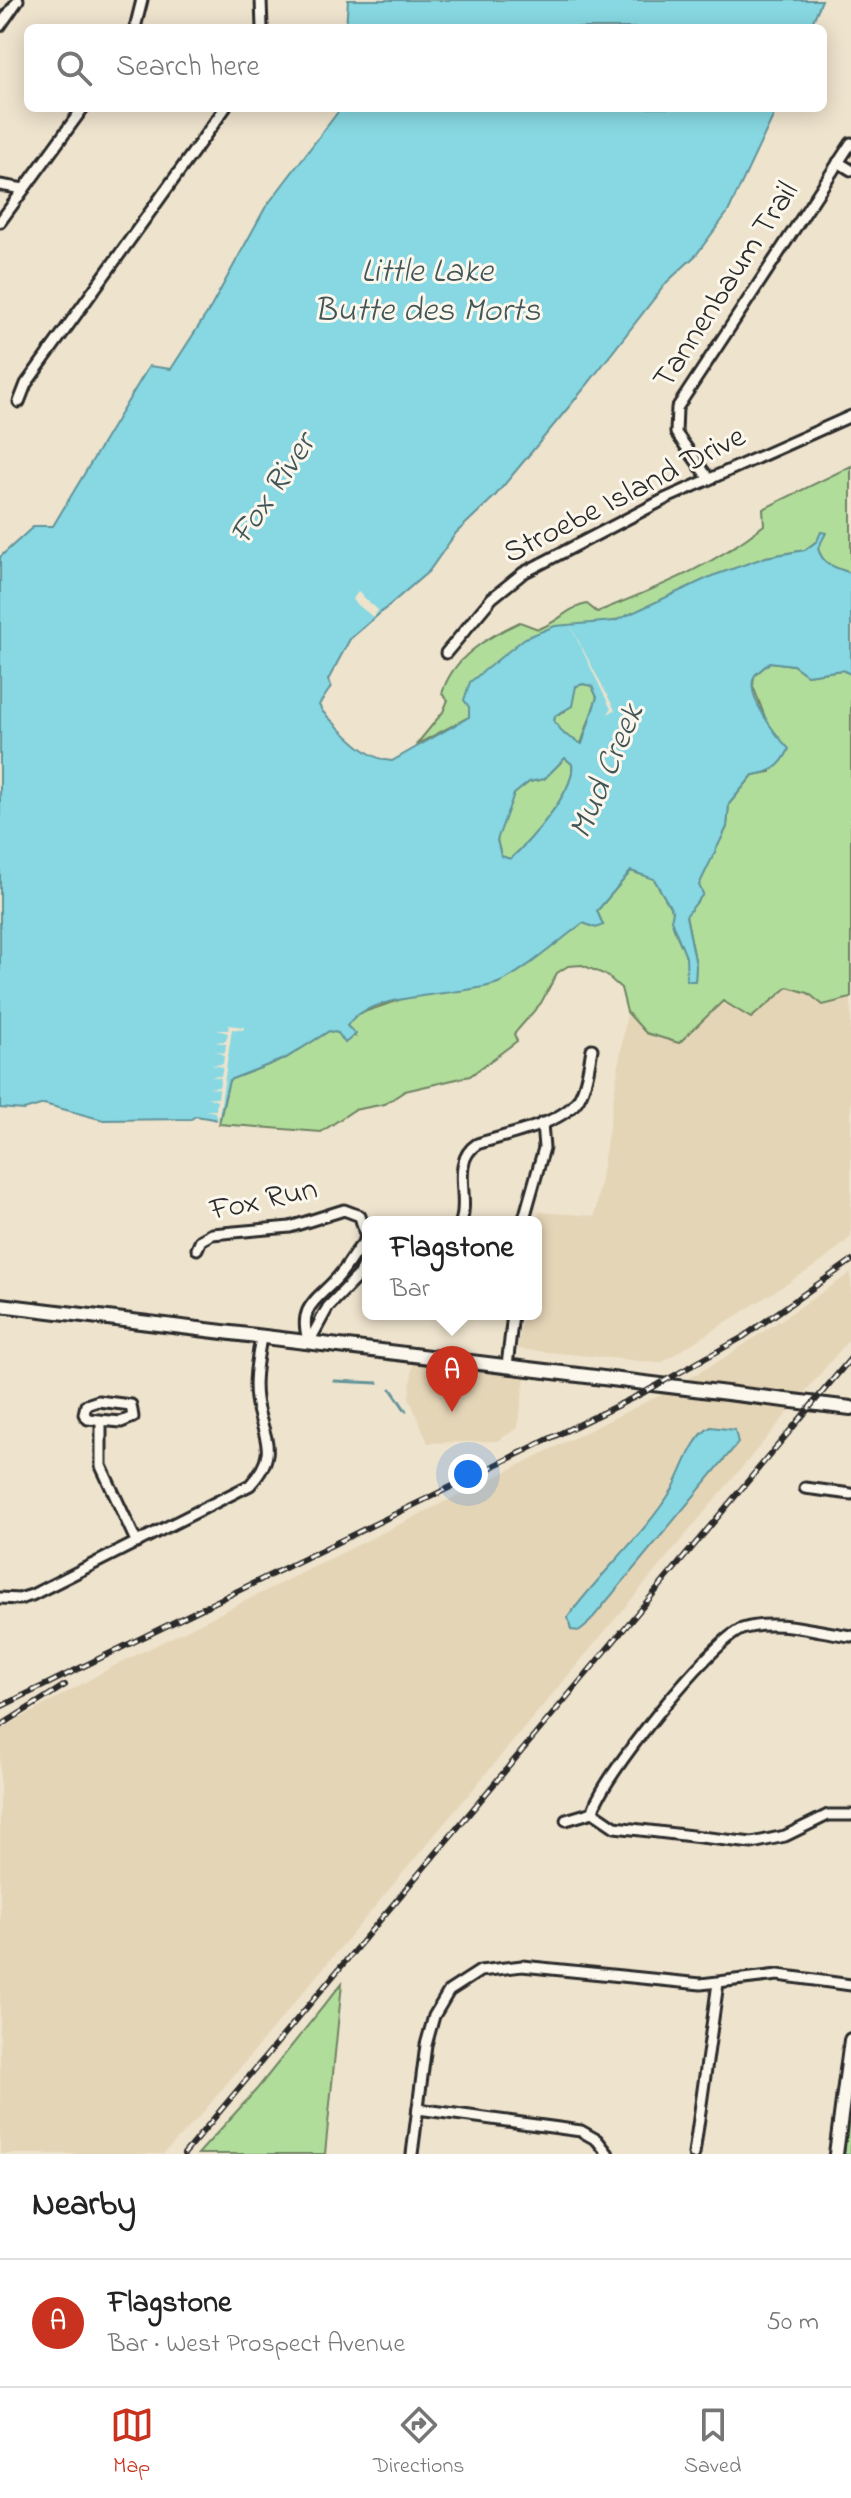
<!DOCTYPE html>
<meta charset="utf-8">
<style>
:root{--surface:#fff;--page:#f2f2f2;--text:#222;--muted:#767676;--line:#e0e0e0;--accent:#c8321e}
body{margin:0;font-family:"Indie Flower",sans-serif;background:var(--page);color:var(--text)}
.you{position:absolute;left:468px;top:1474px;width:28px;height:28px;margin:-20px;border:6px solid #fff;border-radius:50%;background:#1a73e8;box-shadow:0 0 0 12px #1a73e833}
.badge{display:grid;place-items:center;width:52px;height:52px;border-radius:50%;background:var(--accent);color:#fff;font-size:26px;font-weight:700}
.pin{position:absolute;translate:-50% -66px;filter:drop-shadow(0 2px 4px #0008)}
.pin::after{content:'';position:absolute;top:42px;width:28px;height:24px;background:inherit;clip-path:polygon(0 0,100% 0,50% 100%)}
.popup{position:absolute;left:362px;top:1216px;width:180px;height:104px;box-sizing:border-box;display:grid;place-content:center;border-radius:12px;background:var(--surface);filter:drop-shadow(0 2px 6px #0005);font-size:26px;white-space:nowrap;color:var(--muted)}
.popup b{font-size:30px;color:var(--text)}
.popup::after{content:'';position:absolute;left:50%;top:100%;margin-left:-16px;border:16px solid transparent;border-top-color:var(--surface)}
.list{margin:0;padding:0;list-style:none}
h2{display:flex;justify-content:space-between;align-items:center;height:104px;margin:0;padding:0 32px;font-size:34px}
h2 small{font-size:26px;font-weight:400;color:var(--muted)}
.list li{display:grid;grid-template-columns:52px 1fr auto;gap:24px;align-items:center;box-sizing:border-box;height:128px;padding:0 32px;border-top:2px solid var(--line)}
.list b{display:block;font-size:30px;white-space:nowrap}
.list p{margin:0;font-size:26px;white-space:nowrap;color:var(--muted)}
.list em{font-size:26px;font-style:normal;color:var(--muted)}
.icon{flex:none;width:44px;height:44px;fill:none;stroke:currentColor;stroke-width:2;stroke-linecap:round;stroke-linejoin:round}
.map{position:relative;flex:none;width:851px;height:2154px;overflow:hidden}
.search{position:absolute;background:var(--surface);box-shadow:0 4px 20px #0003;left:24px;right:24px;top:24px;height:88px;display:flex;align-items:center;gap:20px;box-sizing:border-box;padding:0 28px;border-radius:12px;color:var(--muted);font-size:30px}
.sheet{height:232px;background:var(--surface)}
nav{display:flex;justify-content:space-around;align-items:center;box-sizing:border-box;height:112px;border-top:2px solid var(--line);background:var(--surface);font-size:22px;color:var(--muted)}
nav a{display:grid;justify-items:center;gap:4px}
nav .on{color:var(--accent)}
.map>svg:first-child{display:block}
</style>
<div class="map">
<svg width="851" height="2154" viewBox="0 0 851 2154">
<rect width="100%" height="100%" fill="#eee3cd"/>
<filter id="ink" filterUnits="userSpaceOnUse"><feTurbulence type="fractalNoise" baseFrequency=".0125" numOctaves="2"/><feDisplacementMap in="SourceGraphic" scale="16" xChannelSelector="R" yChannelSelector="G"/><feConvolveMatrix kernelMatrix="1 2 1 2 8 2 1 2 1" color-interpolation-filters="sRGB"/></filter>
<g filter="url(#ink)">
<!-- built -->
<g fill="#e5d5b7">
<polygon points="788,987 808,993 824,1005 851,998 851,1237 823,1261 661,1363 517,1349 523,1314 536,1314 539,1212 595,1216 627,1012 646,1033 679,1043 723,1001 771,1001"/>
<polygon points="851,1273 851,1337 198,2118 163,2154 0,2154 0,1730 112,1667 660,1395 724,1358"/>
<polygon points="413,1362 525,1378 518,1428 497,1441 428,1443 409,1398"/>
</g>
<!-- green -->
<g fill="#b1dd9b" stroke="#6e8463" stroke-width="2">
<path d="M851,466v107c-19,-6 -33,-10 -34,-32l-12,9 -39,7 -151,64 -29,4 -117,82v10l-53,28 27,-33 5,-12 -6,-6c10,-37 46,-57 78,-72l18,7c20,-6 28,-21 49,-25l10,8c59,-24 117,-46 167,-87l-1,-16z"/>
<path d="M770,662l23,3 14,10 35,-5 9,4v324l-28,7 -15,-12 -20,-6 -37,31 -28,-17 -44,42 -33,-10 -19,-21 -6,-24 -15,-13 -24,-10 -14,1 -11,7 -16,30 -27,31 3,7 -47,35 -65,15 -20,13 -31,6 -33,22 -102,-8 10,-44 57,-22 43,-27 25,5 -7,-7 1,-8 10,-7 50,-17 90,-14 85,-60 20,2 -6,-14 34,-40 23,8 19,33c-5,21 19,40 15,62l7,7 1,-16 -10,-50 17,-21 -5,-9 29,-58 2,-23 24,-29 18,-3 -3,-47 -15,-39 1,-10z"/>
<polygon points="583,684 592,686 597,697 581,744 564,734 554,721 555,716 565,711 576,686"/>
<path d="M565,758l7,6c5,25 -43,79 -62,95l-9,-3 -4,-16 8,-29 9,-17 15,-12 15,-3z"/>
<polygon points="342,1983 325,2154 198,2154 257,2089"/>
<polygon points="851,2088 851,2154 842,2154"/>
</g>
<!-- water -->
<g fill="#87d8e2" stroke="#629399" stroke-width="2" fill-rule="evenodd">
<polygon points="348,0 822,0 810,28 346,28"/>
<path d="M341,108h436l-49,104 -32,43 -29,27 -80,103 -92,111 -39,37 -27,38 -79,68 -22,41 3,7 -12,18 4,7c18,17 43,48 69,49l77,-44v-10l-5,-7 6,-18 55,-44 30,-12 60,-5 97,-45 54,-19 39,-7 12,-9 4,-9 5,1 -8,15c4,17 18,20 33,25v101l-9,-4 -35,5 -14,-10 -23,-3c-4,4 -11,9 -15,13 -12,19 22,61 34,74 -8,18 -17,23 -36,26l-24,29 -2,23 -28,58 4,9 -17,22 10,49 -1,16h-8l-1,-24 -15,-37 2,-8 -19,-33 -23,-8 -34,40 6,14 -7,3 -13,-5c-22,16 -62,51 -85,60 -35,14 -131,8 -151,43l9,8 -11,9 -7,-10 -9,-2 -43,27 -57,22 -10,40 -23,-4 -5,3 -88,1 -59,-16 -20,6 -24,-2v-551l34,-31h19l96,-160 22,3 40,-62 54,-99zM583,684l9,2 5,11 -15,47 -18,-10 -10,-13 1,-5 17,-10 4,-20zM565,758l7,6c5,25 -45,81 -62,95l-9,-3 -4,-16 17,-46 15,-12 15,-3z"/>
<path d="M711,1427l24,3 3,13 -152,183 -6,5 -9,-1 -3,-13c32,-44 75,-81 104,-127 11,-18 19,-53 39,-63z"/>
</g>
<!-- pier -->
<g fill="#eee3cd">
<polygon points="358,592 378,610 374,618 352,600"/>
<polygon points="568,621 615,710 608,714 611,709"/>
<polygon points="229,1025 244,1027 243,1030 232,1029 218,1124 215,1112 205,1110 216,1110 217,1101 207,1097 218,1098 219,1089 208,1088 219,1087 221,1078 210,1076 221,1076 223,1067 211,1065 223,1064 224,1055 214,1051 225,1053 226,1044 215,1042 226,1041 228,1033 217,1030 228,1030"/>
</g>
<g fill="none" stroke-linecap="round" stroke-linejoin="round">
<!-- stream -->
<g stroke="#629399" stroke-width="3">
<polyline points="334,1381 378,1383"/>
<polyline points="391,1389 406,1411"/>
</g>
<!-- street casing -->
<g stroke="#2b2b2b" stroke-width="15">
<g id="street">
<polyline points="261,0 262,28"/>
<polyline points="0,26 18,0"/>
<polyline points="135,28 142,0"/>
<polyline points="838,162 851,170"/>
<polyline points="0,185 24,189"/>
<polyline points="0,222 83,108"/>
<polyline points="19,402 26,384 225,108"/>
<polyline points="709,479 676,433 677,408 851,143"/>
<polyline points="446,653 492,598 523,573 667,498 851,416"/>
<path d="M461,1222c9,-26 -11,-60 16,-78 27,-9 88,-20 102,-46 8,-14 10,-33 13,-49"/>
<polyline points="523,1222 544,1148 542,1123"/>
<polyline points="197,1249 201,1240 212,1234 290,1227 344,1210 360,1216 368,1245"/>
<path d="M309,1342c-14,-39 14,-44 33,-70 9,-11 13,-21 23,-31"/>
<polyline points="309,1342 328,1307 358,1276 368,1253"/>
<polyline points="507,1366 513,1314"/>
<polygon points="98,1401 131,1405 133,1417 121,1422 88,1419 84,1414 86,1405"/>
<polyline points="101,1423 101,1466 137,1543"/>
<polyline points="805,1488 851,1494"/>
<path d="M0,1598l19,1 13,-4 218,-110c32,-35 11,-49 6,-86 -3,-21 2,-42 5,-62"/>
<path d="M851,1636c-33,-4 -77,-18 -109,-7 -29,10 -146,155 -149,183l22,15 137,16 33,-7 43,-21h23"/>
<polyline points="566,1820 593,1812"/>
<polyline points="418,2109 581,2131 597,2140 608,2154"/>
<polyline points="412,2154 426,2045 434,2016 449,1991 480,1971 522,1966 701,1984 778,1975 851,1985"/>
<polyline points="694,2154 718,1983"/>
</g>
</g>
<!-- secondary casing -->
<g stroke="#2b2b2b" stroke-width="18">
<g id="secondary">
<polyline points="0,1305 851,1408"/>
<polyline points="836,2154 851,2040"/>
</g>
</g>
<!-- street -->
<use href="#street" stroke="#fbf7ec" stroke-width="9"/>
<!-- secondary -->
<use href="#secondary" stroke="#fbf7ec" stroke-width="12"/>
<!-- rail casing -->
<g stroke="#2b2b2b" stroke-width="6">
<g id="rail">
<polyline points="0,1707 643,1393 743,1337 851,1261"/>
<polyline points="0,1726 65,1685"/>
<polyline points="184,2154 851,1358"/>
</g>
</g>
<!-- rail -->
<use href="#rail" stroke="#fbf7ec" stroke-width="3" stroke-dasharray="9" stroke-linecap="butt"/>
</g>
</g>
<g text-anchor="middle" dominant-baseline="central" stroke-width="6" stroke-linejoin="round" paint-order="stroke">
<!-- street labels -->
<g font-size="32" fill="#2b2b2b" stroke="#fbf7ec">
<text transform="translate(727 286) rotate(-57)">Tannenbaum Trail</text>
<text transform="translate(625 496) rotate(-27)">Stroebe Island Drive</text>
<text transform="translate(264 1201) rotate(-12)">Fox Run</text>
</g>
<!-- water labels -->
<g font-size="34" font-style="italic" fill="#425659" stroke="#fbf7ec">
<text x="427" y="273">Little Lake<tspan x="427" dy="39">Butte des Morts</tspan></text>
<text transform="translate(274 490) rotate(-56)">Fox River</text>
<text transform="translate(608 772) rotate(-67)">Mud Creek</text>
</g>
</g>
</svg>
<div class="you"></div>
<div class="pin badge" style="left:452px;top:1412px">A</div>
<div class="popup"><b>Flagstone</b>Bar</div>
<div class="search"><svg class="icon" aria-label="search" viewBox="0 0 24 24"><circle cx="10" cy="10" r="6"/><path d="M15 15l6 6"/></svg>Search here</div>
</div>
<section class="sheet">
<h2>Nearby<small></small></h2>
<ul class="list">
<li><span class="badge">A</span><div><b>Flagstone</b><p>Bar · West Prospect Avenue</p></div><em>50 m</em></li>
</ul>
</section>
<nav>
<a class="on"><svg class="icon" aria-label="map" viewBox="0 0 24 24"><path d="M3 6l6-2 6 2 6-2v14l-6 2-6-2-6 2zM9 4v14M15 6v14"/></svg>Map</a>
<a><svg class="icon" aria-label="directions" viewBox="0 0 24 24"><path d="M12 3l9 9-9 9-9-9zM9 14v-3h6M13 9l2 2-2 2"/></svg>Directions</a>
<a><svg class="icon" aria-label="saved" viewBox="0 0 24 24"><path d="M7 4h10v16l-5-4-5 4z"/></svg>Saved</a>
</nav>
